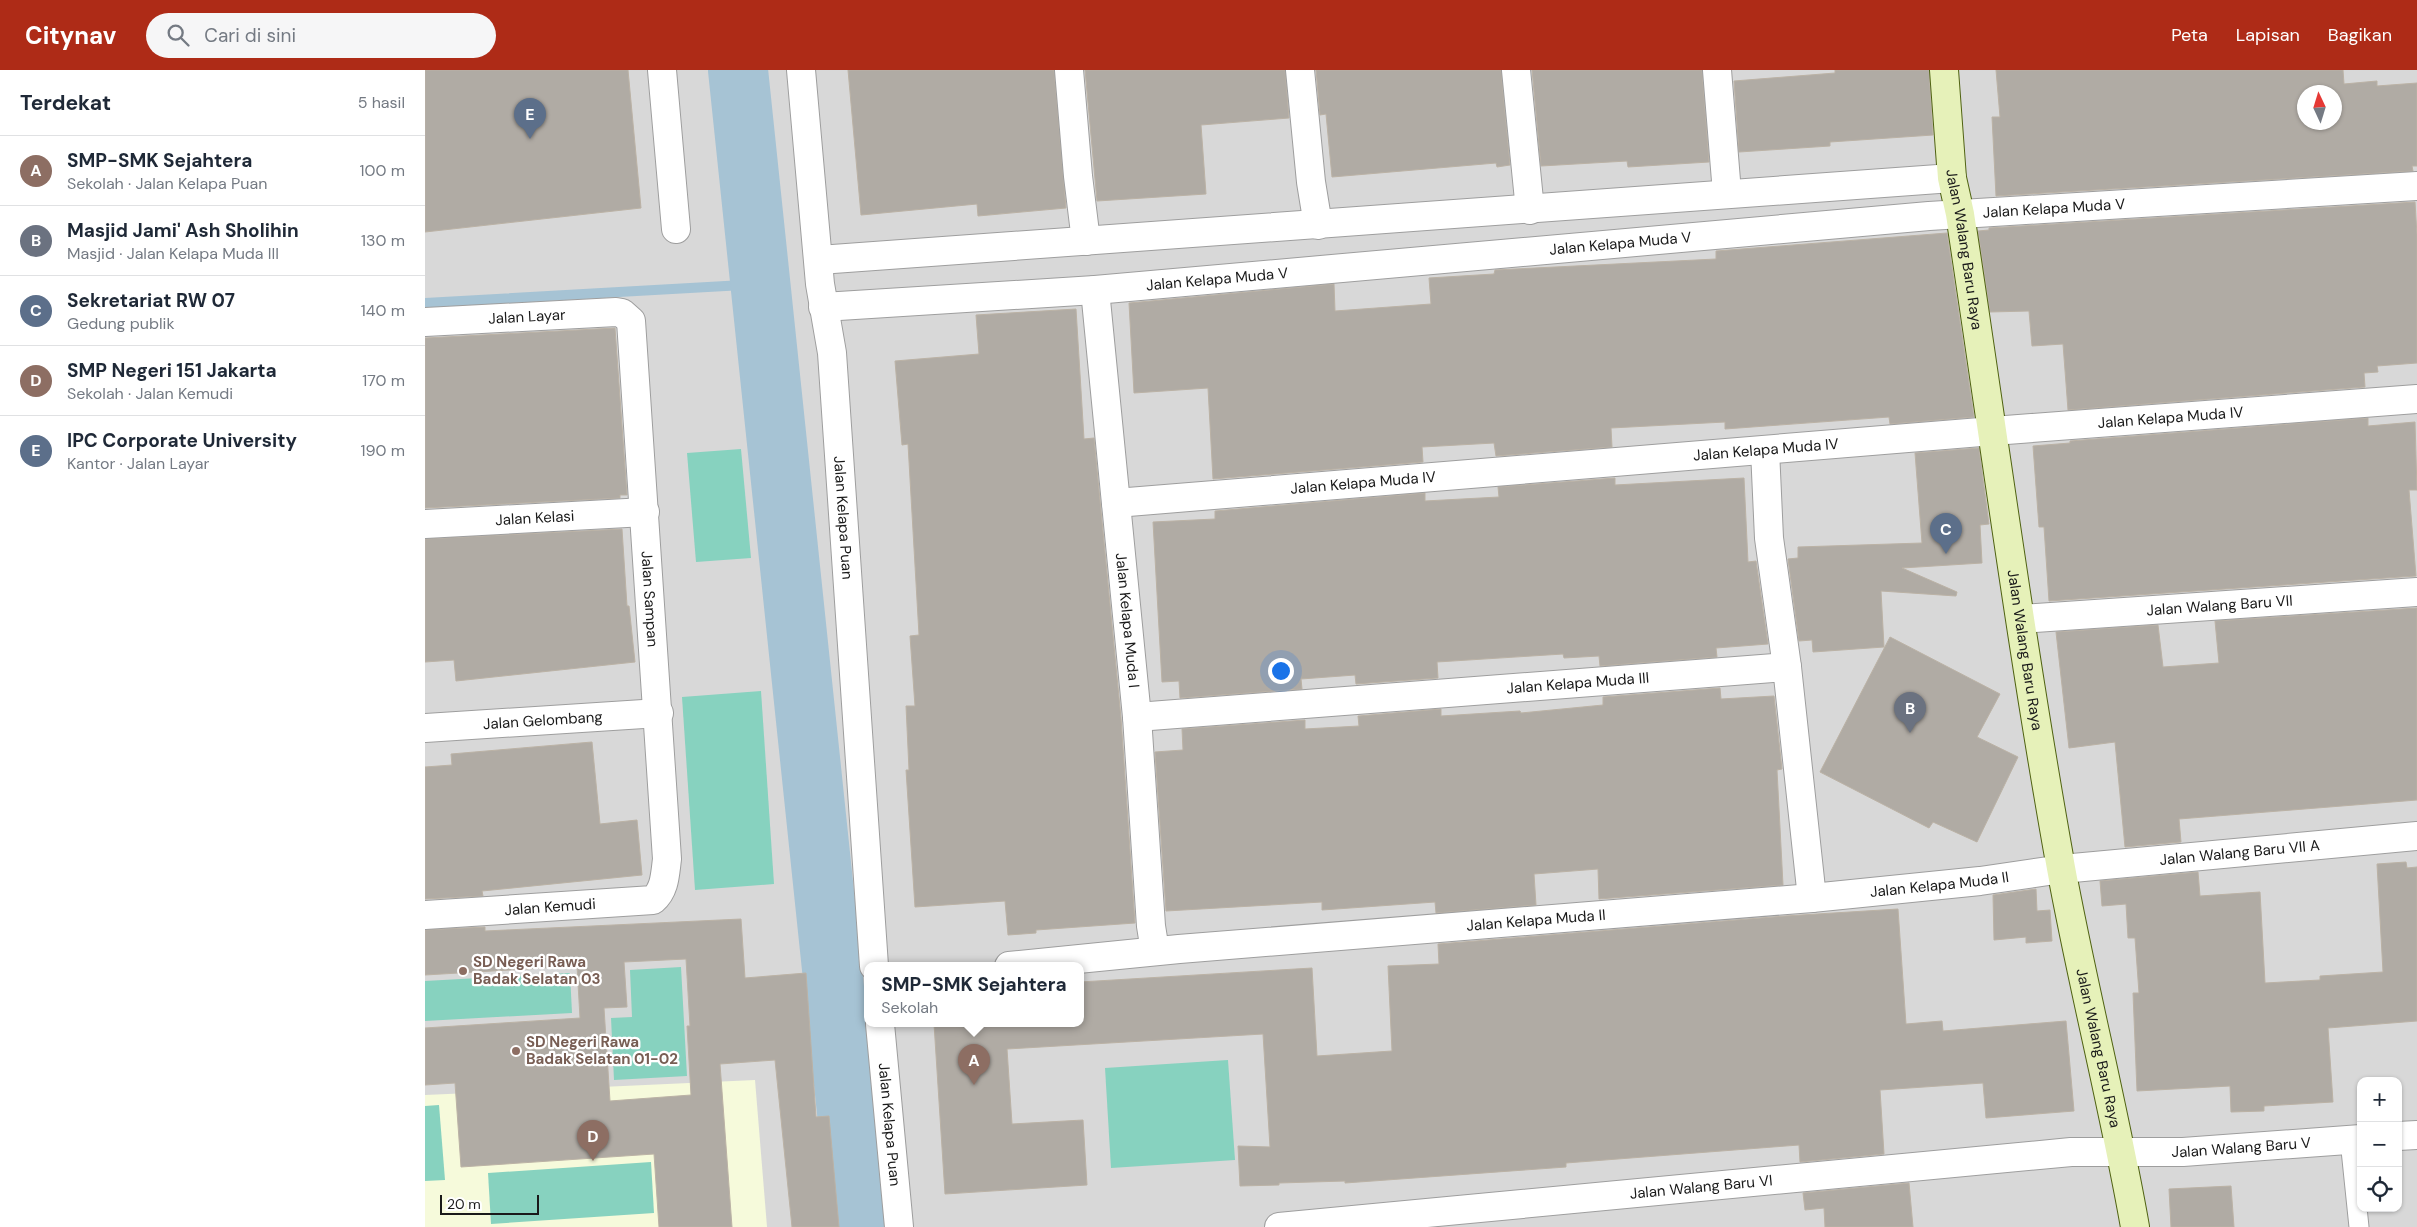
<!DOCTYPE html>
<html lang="id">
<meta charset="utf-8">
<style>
:root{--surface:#fff;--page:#f6f6f7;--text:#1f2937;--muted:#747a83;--line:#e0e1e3;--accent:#ae2b17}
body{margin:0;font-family:"DM Sans",sans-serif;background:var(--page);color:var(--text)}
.controls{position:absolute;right:15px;bottom:15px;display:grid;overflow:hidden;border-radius:10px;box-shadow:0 1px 4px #0004}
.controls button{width:45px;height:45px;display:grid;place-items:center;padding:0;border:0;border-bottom:1px solid var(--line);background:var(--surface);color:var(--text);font:25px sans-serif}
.compass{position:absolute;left:1872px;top:15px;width:45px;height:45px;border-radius:50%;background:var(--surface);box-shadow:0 1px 4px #0004;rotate:356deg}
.scale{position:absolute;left:15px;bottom:12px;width:99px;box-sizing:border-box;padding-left:5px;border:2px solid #1a1a1a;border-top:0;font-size:14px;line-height:18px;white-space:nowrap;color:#1a1a1a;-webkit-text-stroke:4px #fff;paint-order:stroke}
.you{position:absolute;left:855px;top:600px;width:18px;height:18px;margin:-12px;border:4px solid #fff;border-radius:50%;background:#1a73e8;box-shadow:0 0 0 8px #1a73e833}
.badge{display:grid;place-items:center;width:32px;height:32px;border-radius:50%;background:var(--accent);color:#fff;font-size:16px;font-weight:700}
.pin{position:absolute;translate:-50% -41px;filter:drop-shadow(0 1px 2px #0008)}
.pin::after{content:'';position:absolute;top:26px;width:18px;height:15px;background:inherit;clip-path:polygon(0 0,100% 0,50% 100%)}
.popup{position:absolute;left:439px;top:892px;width:220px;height:65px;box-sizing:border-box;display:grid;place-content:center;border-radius:10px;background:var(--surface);filter:drop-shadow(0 1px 4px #0005);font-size:16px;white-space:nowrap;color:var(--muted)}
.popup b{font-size:19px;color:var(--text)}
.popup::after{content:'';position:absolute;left:50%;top:100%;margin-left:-10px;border:10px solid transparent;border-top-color:var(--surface)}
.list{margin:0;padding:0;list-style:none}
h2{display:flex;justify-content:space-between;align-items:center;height:65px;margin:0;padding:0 20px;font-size:21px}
h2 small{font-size:16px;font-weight:400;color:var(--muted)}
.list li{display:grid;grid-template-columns:32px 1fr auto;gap:15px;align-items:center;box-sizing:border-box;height:70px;padding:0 20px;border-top:1px solid var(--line)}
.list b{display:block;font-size:19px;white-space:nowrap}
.list p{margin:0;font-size:16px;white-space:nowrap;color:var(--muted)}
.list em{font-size:16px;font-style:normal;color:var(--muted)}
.icon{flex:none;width:28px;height:28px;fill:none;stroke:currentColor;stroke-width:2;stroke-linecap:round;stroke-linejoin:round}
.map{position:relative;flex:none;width:1992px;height:1157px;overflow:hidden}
header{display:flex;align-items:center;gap:30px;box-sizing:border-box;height:70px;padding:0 25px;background:var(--accent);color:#fff}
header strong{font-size:24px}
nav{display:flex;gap:28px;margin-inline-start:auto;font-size:18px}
.search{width:350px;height:45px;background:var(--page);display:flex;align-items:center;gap:12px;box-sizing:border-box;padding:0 18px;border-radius:28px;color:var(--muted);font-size:19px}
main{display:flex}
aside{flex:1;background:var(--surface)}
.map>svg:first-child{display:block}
</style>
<header>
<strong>Citynav</strong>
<div class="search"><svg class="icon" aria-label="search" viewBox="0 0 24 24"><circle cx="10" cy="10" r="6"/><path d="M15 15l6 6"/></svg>Cari di sini</div>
<nav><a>Peta</a><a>Lapisan</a><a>Bagikan</a></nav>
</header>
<main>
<aside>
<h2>Terdekat<small>5 hasil</small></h2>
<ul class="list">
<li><span class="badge" style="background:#8d6e63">A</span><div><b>SMP-SMK Sejahtera</b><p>Sekolah · Jalan Kelapa Puan</p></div><em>100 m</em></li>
<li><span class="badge" style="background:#6b7280">B</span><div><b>Masjid Jami' Ash Sholihin</b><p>Masjid · Jalan Kelapa Muda III</p></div><em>130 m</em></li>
<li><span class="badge" style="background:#5c6f8a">C</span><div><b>Sekretariat RW 07</b><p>Gedung publik</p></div><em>140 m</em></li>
<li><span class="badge" style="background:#8d6e63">D</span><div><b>SMP Negeri 151 Jakarta</b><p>Sekolah · Jalan Kemudi</p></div><em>170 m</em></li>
<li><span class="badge" style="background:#5c6f8a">E</span><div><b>IPC Corporate University</b><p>Kantor · Jalan Layar</p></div><em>190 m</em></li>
</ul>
</aside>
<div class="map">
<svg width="1992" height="1157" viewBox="0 0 1992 1157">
<rect width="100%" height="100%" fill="#ebe9e1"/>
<!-- residential -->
<path fill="#d8d8d8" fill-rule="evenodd" d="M0,0h1992v1157h-1992zM1880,22h30v30h-30zM443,896h212v58h-212zM1936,1011h37v127h-37z"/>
<!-- education -->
<polygon fill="#f6fadb" points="330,1010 342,1157 0,1157 0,1025"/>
<!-- pitch -->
<g fill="#87d2bf">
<polygon points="316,379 326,488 271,492 262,383"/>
<polygon points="336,621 349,814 270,820 257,627"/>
<polygon points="256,897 262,1006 189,1010 186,948 207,947 205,900"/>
<polygon points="145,903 147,943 0,951 0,911"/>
<polygon points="803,990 810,1090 686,1098 680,998"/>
<polygon points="14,1035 20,1110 0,1111 0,1036"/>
<polygon points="226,1092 229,1143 66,1154 63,1103"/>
</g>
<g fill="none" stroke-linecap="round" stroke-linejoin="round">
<!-- stream -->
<polyline stroke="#a6c3d4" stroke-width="10" points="0,233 336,214"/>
<!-- river -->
<polyline stroke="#a6c3d4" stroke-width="60" points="313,0 434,1157"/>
</g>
<!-- building -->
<g fill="#b0aba4" stroke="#bbb2a5" fill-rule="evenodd">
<polygon points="0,0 203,0 216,138 0,162"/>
<polygon points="423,0 629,0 641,138 553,146 552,134 436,145"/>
<polygon points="660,0 860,0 864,48 776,55 781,124 672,131"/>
<polygon points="891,0 1076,0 1085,95 1072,97 1071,93 907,107 901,44 895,45"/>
<polygon points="1107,0 1277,0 1284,92 1203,97 1202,91 1116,96"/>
<polygon points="1410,0 1504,0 1508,65 1405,72 1405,76 1314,82 1309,11 1410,3"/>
<path d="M1571,0h347l1,14 33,-3v5l40,-3v83h-5l1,5 -417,25 -4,-79h8zM1880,22h30v30h-30z"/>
<polygon points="1990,132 1992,165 1992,293 1952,296 1953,302 1939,303 1940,317 1643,340 1638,274 1607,276 1604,241 1565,242 1553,161 1564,160 1564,158"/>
<polygon points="1522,163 1549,347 1465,354 1464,347 1300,359 1300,352 1186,358 1187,377 1071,386 1069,373 997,377 998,392 788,409 783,318 709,323 704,233 909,214 910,241 1006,234 1004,208 1069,204 1070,200 1291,189 1291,181"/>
<polygon points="651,239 659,369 669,368 696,648 710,853 611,860 611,863 583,865 580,831 490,837 481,700 484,700 481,636 490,636 485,566 494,565 483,374 477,375 470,291 554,284 551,245"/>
<polygon points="190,258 202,425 195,425 195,428 0,438 0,268"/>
<polygon points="1943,348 1943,356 1990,352 1992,420 1984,420 1991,506 1624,531 1619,457 1614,457 1608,376 1645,373 1645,371"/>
<polygon points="1554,378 1564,454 1555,455 1557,493 1477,498 1532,522 1531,526 1456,521 1459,577 1388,582 1387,570 1374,571 1363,489 1373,488 1373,477 1497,473 1490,383"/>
<polygon points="1190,408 1190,415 1319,408 1323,492 1331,491 1343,574 1291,578 1292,587 1175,596 1174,586 1139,588 1138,584 1012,592 1013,608 931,614 930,605 876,609 877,619 755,628 754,611 737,612 728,452 790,449 790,441 1000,423 1000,431 1074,427 1073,417"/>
<polygon points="197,459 202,536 204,536 210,592 31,611 29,590 0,592 0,469"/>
<polygon points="1992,538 1992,730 1754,749 1756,772 1700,777 1690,672 1644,678 1631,562 1733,555 1738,597 1794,593 1790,551"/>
<polygon points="1465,567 1575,624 1552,667 1593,687 1552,772 1508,752 1504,758 1395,702"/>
<polygon points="1295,618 1296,629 1349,626 1357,699 1352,700 1358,815 1174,829 1173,799 1109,804 1111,835 1011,843 1010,832 897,840 897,832 741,841 730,682 758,680 757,659 880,650 880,659 934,656 933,646 1016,639 1016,646 1095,641 1096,643 1178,635 1178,627"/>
<polygon points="167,672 175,754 212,750 217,805 57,821 58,826 0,829 0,697 27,695 26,684"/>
<polygon points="1981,792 1982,798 1992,797 1992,951 1903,958 1908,1032 1839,1036 1839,1041 1806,1042 1805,1016 1712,1021 1708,923 1714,923 1710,868 1703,868 1701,834 1677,836 1675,811 1773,802 1775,826 1835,822 1840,913 1895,910 1895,906 1958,902 1952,794"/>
<polygon points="1611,819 1612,841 1625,840 1627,871 1601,873 1601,867 1569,870 1568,825"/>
<polygon points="1473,839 1481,954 1517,951 1518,961 1641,951 1649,1041 1561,1048 1558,1013 1455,1020 1459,1084 1375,1092 1374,1075 1141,1093 1141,1097 920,1113 920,1111 854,1113 854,1115 815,1116 813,1076 845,1077 838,964 582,979 587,1054 658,1050 662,1115 520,1124 509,954 655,954 655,912 887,898 892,986 967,981 963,896 1014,894 1013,874 1360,846"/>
<path d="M316,849l4,59 61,-5 10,144 13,-1 10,111h-47l-17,-167 -55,4 12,163h-73l-5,-73 -193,13 -6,-84 -30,2v-57l155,-10 -3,-52 -152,9v-45l60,-3v4zM261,889l4,67h-3l4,69 -81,6 -6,-93 23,-1 -3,-45z"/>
<polygon points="1484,1113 1488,1157 1400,1157 1399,1138 1380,1140 1378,1123"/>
<polygon points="1806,1116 1809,1157 1746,1157 1744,1119"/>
</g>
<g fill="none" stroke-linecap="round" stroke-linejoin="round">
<!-- lane casing -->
<g stroke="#9e9e9e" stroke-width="21">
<polyline id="lane" points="1925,1070 1934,1157"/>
</g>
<!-- street casing -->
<g stroke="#9e9e9e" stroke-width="30">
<g id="street">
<polyline points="237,0 251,159"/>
<path id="s1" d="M376,0l19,214 12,69 42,613"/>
<polyline points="644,0 653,106 661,171"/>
<polyline points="875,0 886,112 893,155"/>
<polyline points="1091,0 1105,140"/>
<polyline points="1292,0 1302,123"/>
<polyline points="394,190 1527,108"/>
<path id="s2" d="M670,220l42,427 14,209 4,25"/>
<path id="s3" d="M398,237l272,-17 834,-74 488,-30"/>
<path id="s4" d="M0,252l191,-10 6,1 9,8 36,538c-2,15 -2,31 -14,41l-228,15"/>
<polyline points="1340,380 1344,468 1362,597"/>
<path id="s5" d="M691,433l877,-72 424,-32"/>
<path id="s6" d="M0,454l220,-12"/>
<path id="s7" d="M1596,549l396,-27"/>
<path id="s8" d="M712,647l650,-50 25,231"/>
<path id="s9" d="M0,658l234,-15"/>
<path id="s10" d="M584,896l170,-17 633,-51 168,-17 82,-12 355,-33"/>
<path id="s11" d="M455,954l19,203"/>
<polyline points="1973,1066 1992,1065"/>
<path id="s12" d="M854,1157l792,-75h112l178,-13"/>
</g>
</g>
<!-- secondary casing -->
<g stroke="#4f6211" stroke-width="30">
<g id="secondary">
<path id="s13" d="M1519,0l8,108 8,36c33,218 62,437 101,654 22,120 53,239 74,359"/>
</g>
</g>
<!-- lane -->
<use href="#lane" stroke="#fff" stroke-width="19"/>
<!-- street -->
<use href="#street" stroke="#fff" stroke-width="28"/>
<!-- secondary -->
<use href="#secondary" stroke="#e6f1b9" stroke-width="28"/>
</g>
<!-- markers -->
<g fill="#8d6e63" stroke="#fff" stroke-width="2">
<circle cx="38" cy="901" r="5"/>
<circle cx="91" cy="981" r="5"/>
</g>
<g text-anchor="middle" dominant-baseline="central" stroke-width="4.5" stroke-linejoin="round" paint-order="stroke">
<!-- street labels -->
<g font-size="15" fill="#1a1a1a" stroke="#fff">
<text stroke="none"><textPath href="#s3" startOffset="1235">Jalan Kelapa Muda V</textPath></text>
<text stroke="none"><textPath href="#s3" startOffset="800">Jalan Kelapa Muda V</textPath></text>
<text stroke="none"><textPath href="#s13" startOffset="181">Jalan Walang Baru Raya</textPath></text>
<text stroke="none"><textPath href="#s3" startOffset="395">Jalan Kelapa Muda V</textPath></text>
<text stroke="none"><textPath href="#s4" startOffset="102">Jalan Layar</textPath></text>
<text stroke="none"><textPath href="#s5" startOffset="1058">Jalan Kelapa Muda IV</textPath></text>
<text stroke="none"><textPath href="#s5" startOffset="652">Jalan Kelapa Muda IV</textPath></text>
<text stroke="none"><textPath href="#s5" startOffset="248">Jalan Kelapa Muda IV</textPath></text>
<text stroke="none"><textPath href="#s1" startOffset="450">Jalan Kelapa Puan</textPath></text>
<text stroke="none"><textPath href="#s6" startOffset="110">Jalan Kelasi</textPath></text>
<text stroke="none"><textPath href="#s4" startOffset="488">Jalan Sampan</textPath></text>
<text stroke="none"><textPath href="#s7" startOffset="199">Jalan Walang Baru VII</textPath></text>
<text stroke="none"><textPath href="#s2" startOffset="332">Jalan Kelapa Muda I</textPath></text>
<text stroke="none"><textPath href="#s13" startOffset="586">Jalan Walang Baru Raya</textPath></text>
<text stroke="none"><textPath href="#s8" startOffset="442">Jalan Kelapa Muda III</textPath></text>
<text stroke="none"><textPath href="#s9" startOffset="118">Jalan Gelombang</textPath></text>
<text stroke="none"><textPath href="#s10" startOffset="1236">Jalan Walang Baru VII A</textPath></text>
<text stroke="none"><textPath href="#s10" startOffset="934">Jalan Kelapa Muda II</textPath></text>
<text transform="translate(125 837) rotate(-4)">Jalan Kemudi</text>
<text stroke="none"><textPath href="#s10" startOffset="529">Jalan Kelapa Muda II</textPath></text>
<text stroke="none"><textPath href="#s13" startOffset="991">Jalan Walang Baru Raya</textPath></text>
<text stroke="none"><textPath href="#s11" startOffset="101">Jalan Kelapa Puan</textPath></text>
<text stroke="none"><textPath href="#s12" startOffset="966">Jalan Walang Baru V</textPath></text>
<text stroke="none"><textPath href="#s12" startOffset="424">Jalan Walang Baru VI</textPath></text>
</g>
<!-- education labels -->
<g font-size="15" font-weight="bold" fill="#785e54" stroke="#fff" text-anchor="start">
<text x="48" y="892">SD Negeri Rawa<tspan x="48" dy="17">Badak Selatan 03</tspan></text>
<text x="101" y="972">SD Negeri Rawa<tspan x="101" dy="17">Badak Selatan 01-02</tspan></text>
</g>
</g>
</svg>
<div class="controls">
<button>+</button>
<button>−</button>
<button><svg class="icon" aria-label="locate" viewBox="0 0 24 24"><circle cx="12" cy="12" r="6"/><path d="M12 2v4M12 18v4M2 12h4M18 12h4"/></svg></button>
</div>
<svg class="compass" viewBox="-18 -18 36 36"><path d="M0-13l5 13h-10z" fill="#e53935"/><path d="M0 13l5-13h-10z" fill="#747a83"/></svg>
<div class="scale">20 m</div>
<div class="you"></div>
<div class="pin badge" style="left:549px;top:1015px;background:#8d6e63">A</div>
<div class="popup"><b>SMP-SMK Sejahtera</b>Sekolah</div>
<div class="pin badge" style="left:1485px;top:663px;background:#6b7280">B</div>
<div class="pin badge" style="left:1521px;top:484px;background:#5c6f8a">C</div>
<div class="pin badge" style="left:168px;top:1091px;background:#8d6e63">D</div>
<div class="pin badge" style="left:105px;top:69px;background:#5c6f8a">E</div>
</div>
</main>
